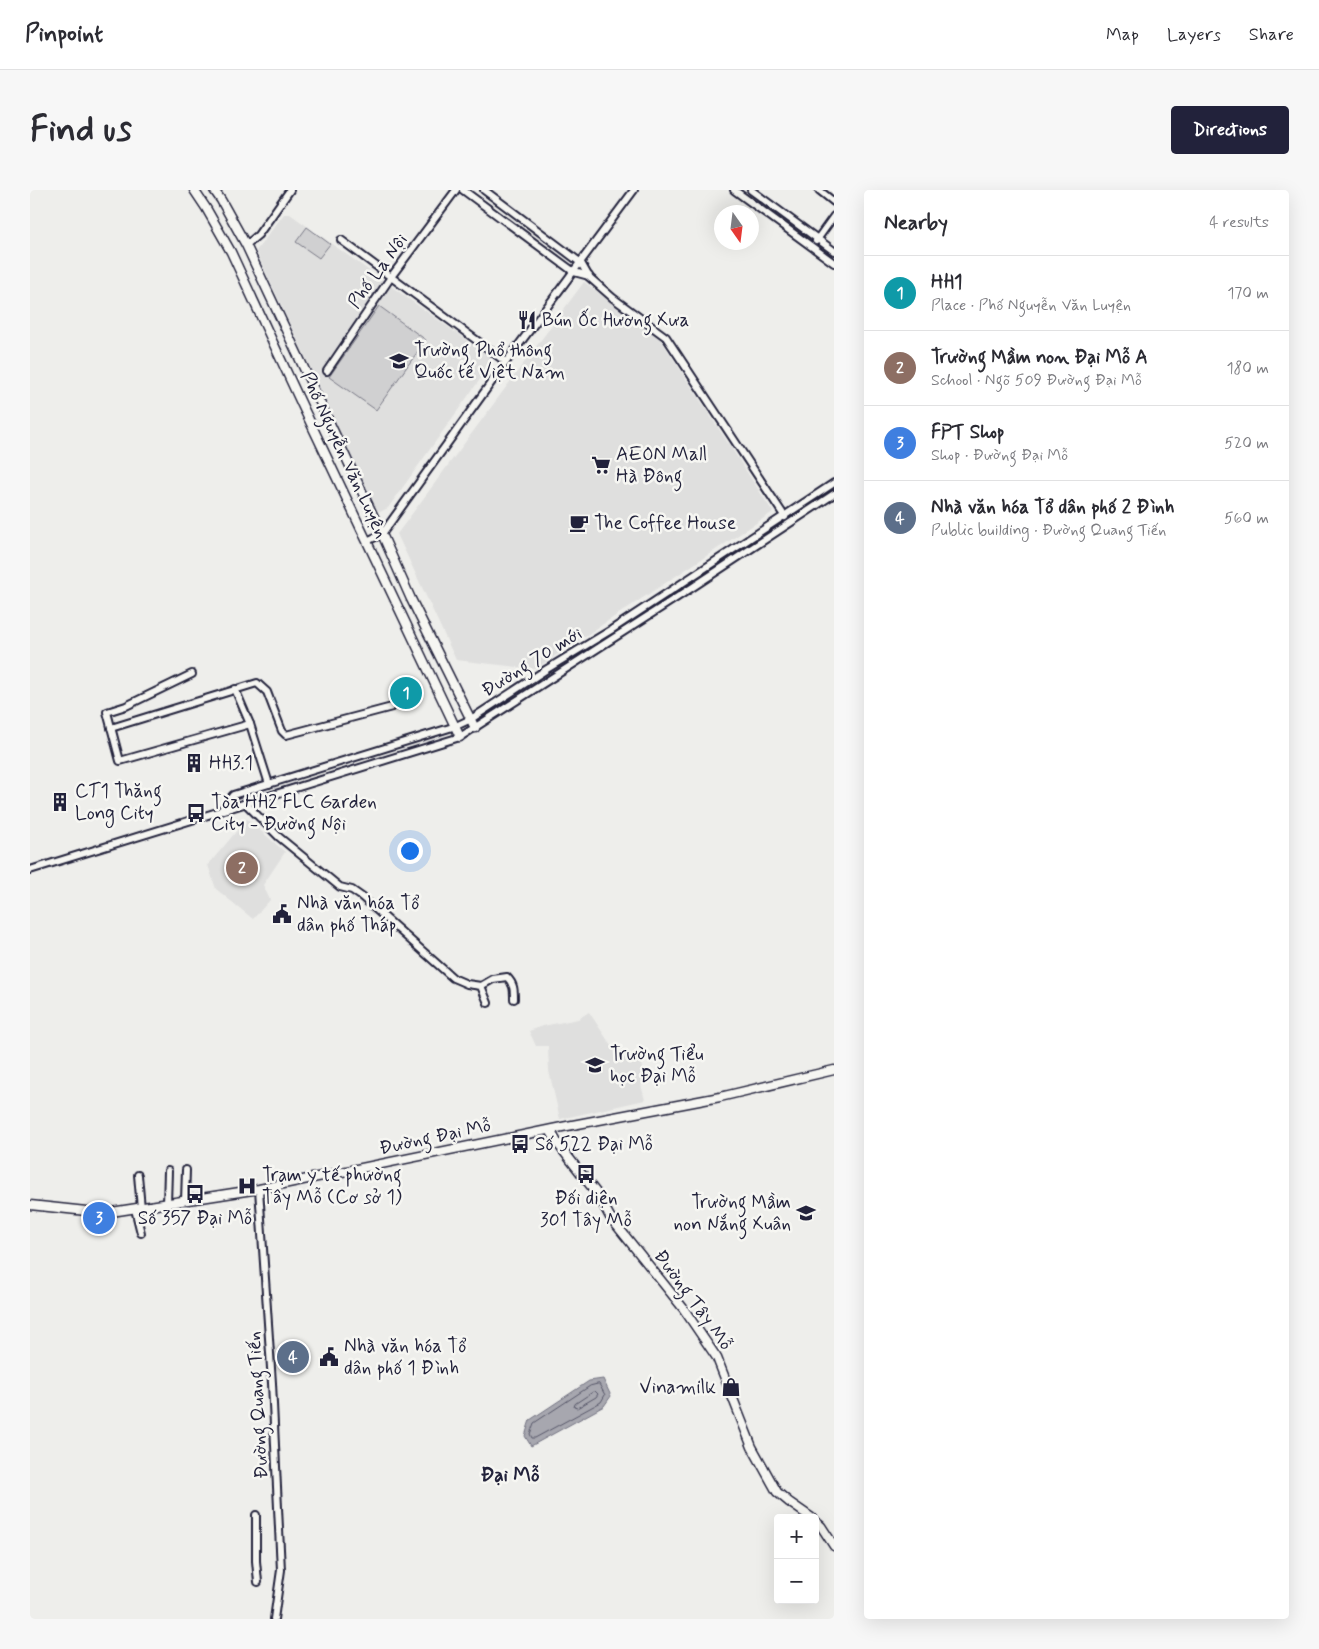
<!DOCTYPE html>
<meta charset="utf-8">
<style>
:root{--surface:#fff;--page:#f7f7f7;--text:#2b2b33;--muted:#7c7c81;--line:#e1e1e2;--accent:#22223b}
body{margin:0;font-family:Mynerve,sans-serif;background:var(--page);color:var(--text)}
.controls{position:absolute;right:15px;bottom:15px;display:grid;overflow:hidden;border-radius:5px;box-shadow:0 5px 20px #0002}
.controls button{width:45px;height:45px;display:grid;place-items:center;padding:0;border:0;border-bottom:1px solid var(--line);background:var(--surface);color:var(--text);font:25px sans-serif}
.compass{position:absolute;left:684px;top:15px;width:45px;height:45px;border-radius:50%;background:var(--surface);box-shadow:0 5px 20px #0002;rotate:166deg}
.you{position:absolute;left:379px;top:660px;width:18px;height:18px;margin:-12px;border:4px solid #fff;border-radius:50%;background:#1a73e8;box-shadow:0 0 0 8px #1a73e833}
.badge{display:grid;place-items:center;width:32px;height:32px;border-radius:50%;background:var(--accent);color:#fff;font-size:16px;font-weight:700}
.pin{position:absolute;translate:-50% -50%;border:2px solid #fff;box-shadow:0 1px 5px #0006}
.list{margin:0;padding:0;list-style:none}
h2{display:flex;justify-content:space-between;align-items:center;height:65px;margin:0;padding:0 20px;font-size:21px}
h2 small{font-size:16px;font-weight:400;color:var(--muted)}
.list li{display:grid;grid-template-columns:32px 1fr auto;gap:15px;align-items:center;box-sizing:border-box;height:75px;padding:0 20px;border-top:1px solid var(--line)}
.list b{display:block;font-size:19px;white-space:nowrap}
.list p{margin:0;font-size:16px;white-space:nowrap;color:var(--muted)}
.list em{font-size:16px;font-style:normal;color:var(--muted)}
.map{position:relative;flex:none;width:804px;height:1429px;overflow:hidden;border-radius:5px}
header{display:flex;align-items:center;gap:30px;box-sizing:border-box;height:70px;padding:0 25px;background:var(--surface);border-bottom:1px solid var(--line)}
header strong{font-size:24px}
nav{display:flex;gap:28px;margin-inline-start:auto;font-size:18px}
.intro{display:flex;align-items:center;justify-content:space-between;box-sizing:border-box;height:120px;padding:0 30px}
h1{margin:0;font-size:35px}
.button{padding:12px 22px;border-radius:5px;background:var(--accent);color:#fff;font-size:18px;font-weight:700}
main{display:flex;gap:30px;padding:0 30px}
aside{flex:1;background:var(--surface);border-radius:5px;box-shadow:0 5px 20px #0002}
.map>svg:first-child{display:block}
</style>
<header>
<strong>Pinpoint</strong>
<nav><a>Map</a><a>Layers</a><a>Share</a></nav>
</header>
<div class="intro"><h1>Find us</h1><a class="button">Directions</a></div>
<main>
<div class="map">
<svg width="804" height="1429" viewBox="0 0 804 1429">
<rect width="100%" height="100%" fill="#eeeeeb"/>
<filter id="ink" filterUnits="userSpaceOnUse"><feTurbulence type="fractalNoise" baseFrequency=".02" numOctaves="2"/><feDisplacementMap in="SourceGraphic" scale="10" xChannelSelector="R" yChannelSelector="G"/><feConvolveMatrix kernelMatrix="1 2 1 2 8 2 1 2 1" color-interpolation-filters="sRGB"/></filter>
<g filter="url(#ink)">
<!-- built -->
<g fill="#dfdfde">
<polygon points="254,24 260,24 460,167 461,174 358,318 350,322 346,319 226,61"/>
<polygon points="554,92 629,147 743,322 505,479 426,470 367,344"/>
<polygon points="217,629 255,662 233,695 240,710 223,729 186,699 178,675"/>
<polygon points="559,822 590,869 610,864 616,894 611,895 615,910 530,929 519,881 518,856 506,856 499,841 513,836 548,829"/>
</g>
<!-- green -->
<g fill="#d0d0d1" stroke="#797986">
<polygon points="277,37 300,54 289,68 266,52"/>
<polygon points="349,116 396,150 346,220 299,187"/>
</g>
<!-- water -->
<polygon fill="#a7a7af" stroke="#727281" points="573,1189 581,1206 574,1216 501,1256 495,1246 500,1230 559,1191"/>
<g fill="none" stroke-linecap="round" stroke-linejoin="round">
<!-- shore -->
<g stroke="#575769" stroke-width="1">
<polygon points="569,1194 575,1205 571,1212 505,1248 502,1248 500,1244 504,1233 560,1196"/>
<polygon points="565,1201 568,1204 566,1207 547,1218 544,1217 545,1214"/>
</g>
<!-- minor casing -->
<g stroke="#22223b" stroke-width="10">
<g id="minor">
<polyline points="433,0 544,82 559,86"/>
<polyline points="454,0 551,73 559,87 583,108 636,147 755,327"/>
<polyline points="704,0 804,73"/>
<polyline points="721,0 804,61"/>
<polyline points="789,0 804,12"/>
<polyline points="311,50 476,172"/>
<polyline points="786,51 804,26"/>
<polyline points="216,55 228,45 260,0"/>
<polyline points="297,181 361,87 426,0"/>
<polyline points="337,351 352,344 476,172 604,0"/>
<polyline points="162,484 96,516 77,522 90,571 220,534 205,499"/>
<polyline points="220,534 239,594"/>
<polyline points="81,538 227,493 237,502 252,541 256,545 362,517"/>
<polyline points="215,613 249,647 310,697 322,700 332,707 423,788 437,794 451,796 458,813"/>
<polyline points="192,619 203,605 426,536 441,529 517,479 581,440 804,293"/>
<polyline points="0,680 430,547 663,397 804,304"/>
<path d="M451,796l12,-7 14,-2c7,7 7,13 7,22"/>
<polyline points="108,985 111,1018"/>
<polyline points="229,999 242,1193 251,1380 244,1429"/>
<polyline points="155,1011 156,980"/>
<polyline points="137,1014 138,981"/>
<polyline points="105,1019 111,1043"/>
<polyline points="226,1325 226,1371 228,1392"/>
</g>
</g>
<!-- major casing -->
<g stroke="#22223b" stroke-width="11">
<g id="major">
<polyline points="164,0 176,18 201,62 272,215 430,547"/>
<polyline points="184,0 191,10 216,55 352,344 381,409 445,538"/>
<polyline points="520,940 528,954 568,1005 580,1027 653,1118 687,1168 722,1257 747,1302 759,1312 782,1328"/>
<polyline points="0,1015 75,1023 229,999 532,937 690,907 804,880"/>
<polyline points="785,1331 791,1336 804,1356"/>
</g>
</g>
<!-- minor -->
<use href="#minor" stroke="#f6f6f2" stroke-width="6"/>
<!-- major -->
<use href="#major" stroke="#f6f6f2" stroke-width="8"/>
</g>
</g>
<!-- icons -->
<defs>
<g id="restaurant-bare" transform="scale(1.5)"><path d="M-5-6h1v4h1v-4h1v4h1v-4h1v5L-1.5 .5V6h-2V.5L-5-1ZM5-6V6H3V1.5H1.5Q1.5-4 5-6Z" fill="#22223b" stroke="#f6f6f2" stroke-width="2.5" paint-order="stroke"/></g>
<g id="school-bare" transform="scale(1.5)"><path d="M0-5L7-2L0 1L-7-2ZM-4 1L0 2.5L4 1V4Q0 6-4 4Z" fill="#22223b" stroke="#f6f6f2" stroke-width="2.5" paint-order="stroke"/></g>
<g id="supermarket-bare" transform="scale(1.5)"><path d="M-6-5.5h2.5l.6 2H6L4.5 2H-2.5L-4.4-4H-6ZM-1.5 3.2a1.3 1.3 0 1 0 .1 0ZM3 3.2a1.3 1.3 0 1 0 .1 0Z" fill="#22223b" stroke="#f6f6f2" stroke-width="2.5" paint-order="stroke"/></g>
<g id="cafe-bare" transform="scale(1.5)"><path d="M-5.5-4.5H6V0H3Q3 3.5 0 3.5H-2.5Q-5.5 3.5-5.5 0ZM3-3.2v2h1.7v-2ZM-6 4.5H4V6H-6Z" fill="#22223b" stroke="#f6f6f2" stroke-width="2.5" paint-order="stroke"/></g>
<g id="building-bare" transform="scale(1.5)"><path d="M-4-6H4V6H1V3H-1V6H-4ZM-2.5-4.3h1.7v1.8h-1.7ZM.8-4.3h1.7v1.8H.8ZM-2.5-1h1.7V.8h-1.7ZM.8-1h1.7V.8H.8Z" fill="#22223b" stroke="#f6f6f2" stroke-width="2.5" paint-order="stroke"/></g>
<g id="bus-bare" transform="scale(1.5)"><path d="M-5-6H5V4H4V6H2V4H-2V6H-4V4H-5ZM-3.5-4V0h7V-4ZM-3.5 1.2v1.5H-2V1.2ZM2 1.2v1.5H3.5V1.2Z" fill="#22223b" stroke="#f6f6f2" stroke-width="2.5" paint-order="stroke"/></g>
<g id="civic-bare" transform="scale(1.5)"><path d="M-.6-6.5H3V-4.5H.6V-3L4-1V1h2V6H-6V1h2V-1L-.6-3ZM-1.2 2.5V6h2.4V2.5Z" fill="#22223b" stroke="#f6f6f2" stroke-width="2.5" paint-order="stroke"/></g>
<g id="hospital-bare" transform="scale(1.5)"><path d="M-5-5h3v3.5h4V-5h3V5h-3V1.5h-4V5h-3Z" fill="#22223b" stroke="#f6f6f2" stroke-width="2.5" paint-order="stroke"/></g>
<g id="shop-bare" transform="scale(1.5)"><path d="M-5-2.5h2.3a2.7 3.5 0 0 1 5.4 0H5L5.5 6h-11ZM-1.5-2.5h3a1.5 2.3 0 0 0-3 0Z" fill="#22223b" stroke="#f6f6f2" stroke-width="2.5" paint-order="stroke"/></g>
</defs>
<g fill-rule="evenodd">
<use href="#restaurant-bare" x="497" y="130"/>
<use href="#school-bare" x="369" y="171"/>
<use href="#supermarket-bare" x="571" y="275"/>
<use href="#cafe-bare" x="549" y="333"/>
<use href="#building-bare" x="164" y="573"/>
<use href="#building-bare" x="30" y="612"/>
<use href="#bus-bare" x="166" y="623"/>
<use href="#civic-bare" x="252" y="724"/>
<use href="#school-bare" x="565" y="875"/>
<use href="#bus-bare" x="490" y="954"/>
<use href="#bus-bare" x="556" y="984"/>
<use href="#hospital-bare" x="217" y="996"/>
<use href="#bus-bare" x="165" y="1004"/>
<use href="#school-bare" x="776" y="1023"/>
<use href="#civic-bare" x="299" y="1167"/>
<use href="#shop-bare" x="701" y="1197"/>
</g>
<g text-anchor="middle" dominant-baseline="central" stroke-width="5" stroke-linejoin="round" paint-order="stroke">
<!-- street labels -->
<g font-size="19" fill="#22223b" stroke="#f6f6f2">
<text transform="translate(348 81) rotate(-54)">Phố La Nội</text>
<text transform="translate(314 265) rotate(65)">Phố Nguyễn Văn Luyện</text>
<text transform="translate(502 472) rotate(-32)">Đường 70 mới</text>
<text transform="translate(405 947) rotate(-12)">Đường Đại Mỗ</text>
<text transform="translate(663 1110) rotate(54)">Đường Tây Mỗ</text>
<text transform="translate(228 1215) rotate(-93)">Đường Quang Tiến</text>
</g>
<!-- poi labels -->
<g font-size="19" fill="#22223b" stroke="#f6f6f2" text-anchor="start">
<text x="512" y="130">Bún Ốc Hương Xưa</text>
<text x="384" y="160">Trường Phổ thông<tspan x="384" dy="22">Quốc tế Việt Nam</tspan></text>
<text x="586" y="264">AEON Mall<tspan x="586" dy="22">Hà Đông</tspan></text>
<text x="564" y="333">The Coffee House</text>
<text x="179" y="573">HH3.1</text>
<text x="45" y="601">CT1 Thăng<tspan x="45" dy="22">Long City</tspan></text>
<text x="181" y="612">Tòa HH2 FLC Garden<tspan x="181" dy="22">City - Đường Nội</tspan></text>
<text x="267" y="713">Nhà văn hóa Tổ<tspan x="267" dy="22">dân phố Tháp</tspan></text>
<text x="580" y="864">Trường Tiểu<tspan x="580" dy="22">học Đại Mỗ</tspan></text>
<text x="505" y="954">Số 522 Đại Mỗ</text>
<text x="232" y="985">Trạm y tế phường<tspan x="232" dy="22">Tây Mỗ (Cơ sở 1)</tspan></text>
<text x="556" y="1008" text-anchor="middle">Đối diện<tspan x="556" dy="22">301 Tây Mỗ</tspan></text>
<text x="761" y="1012" text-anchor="end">Trường Mầm<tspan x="761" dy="22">non Nắng Xuân</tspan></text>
<text x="165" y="1028" text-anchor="middle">Số 357 Đại Mỗ</text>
<text x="314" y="1156">Nhà văn hóa Tổ<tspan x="314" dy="22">dân phố 1 Đình</tspan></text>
<text x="686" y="1197" text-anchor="end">Vinamilk</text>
</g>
<!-- neighbourhood labels -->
<g font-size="20" font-weight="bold" fill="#22223b" stroke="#f6f6f2">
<text x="480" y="1285">Đại Mỗ</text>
</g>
</g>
</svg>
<div class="controls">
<button>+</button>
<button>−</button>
</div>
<svg class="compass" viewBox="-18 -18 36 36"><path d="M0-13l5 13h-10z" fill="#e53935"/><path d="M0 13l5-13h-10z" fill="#7c7c81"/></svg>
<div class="you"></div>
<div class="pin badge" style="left:376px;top:503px;background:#0f9aa8">1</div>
<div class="pin badge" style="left:212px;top:678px;background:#8d6e63">2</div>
<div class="pin badge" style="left:69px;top:1028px;background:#3f7fe0">3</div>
<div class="pin badge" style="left:263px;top:1167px;background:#5c6f8a">4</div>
</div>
<aside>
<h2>Nearby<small>4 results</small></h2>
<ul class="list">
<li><span class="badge" style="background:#0f9aa8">1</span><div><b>HH1</b><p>Place · Phố Nguyễn Văn Luyện</p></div><em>170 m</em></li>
<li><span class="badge" style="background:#8d6e63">2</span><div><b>Trường Mầm non Đại Mỗ A</b><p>School · Ngõ 509 Đường Đại Mỗ</p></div><em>180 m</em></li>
<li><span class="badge" style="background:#3f7fe0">3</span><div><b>FPT Shop</b><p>Shop · Đường Đại Mỗ</p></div><em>520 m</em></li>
<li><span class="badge" style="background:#5c6f8a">4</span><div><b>Nhà văn hóa Tổ dân phố 2 Đình</b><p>Public building · Đường Quang Tiến</p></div><em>560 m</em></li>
</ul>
</aside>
</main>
